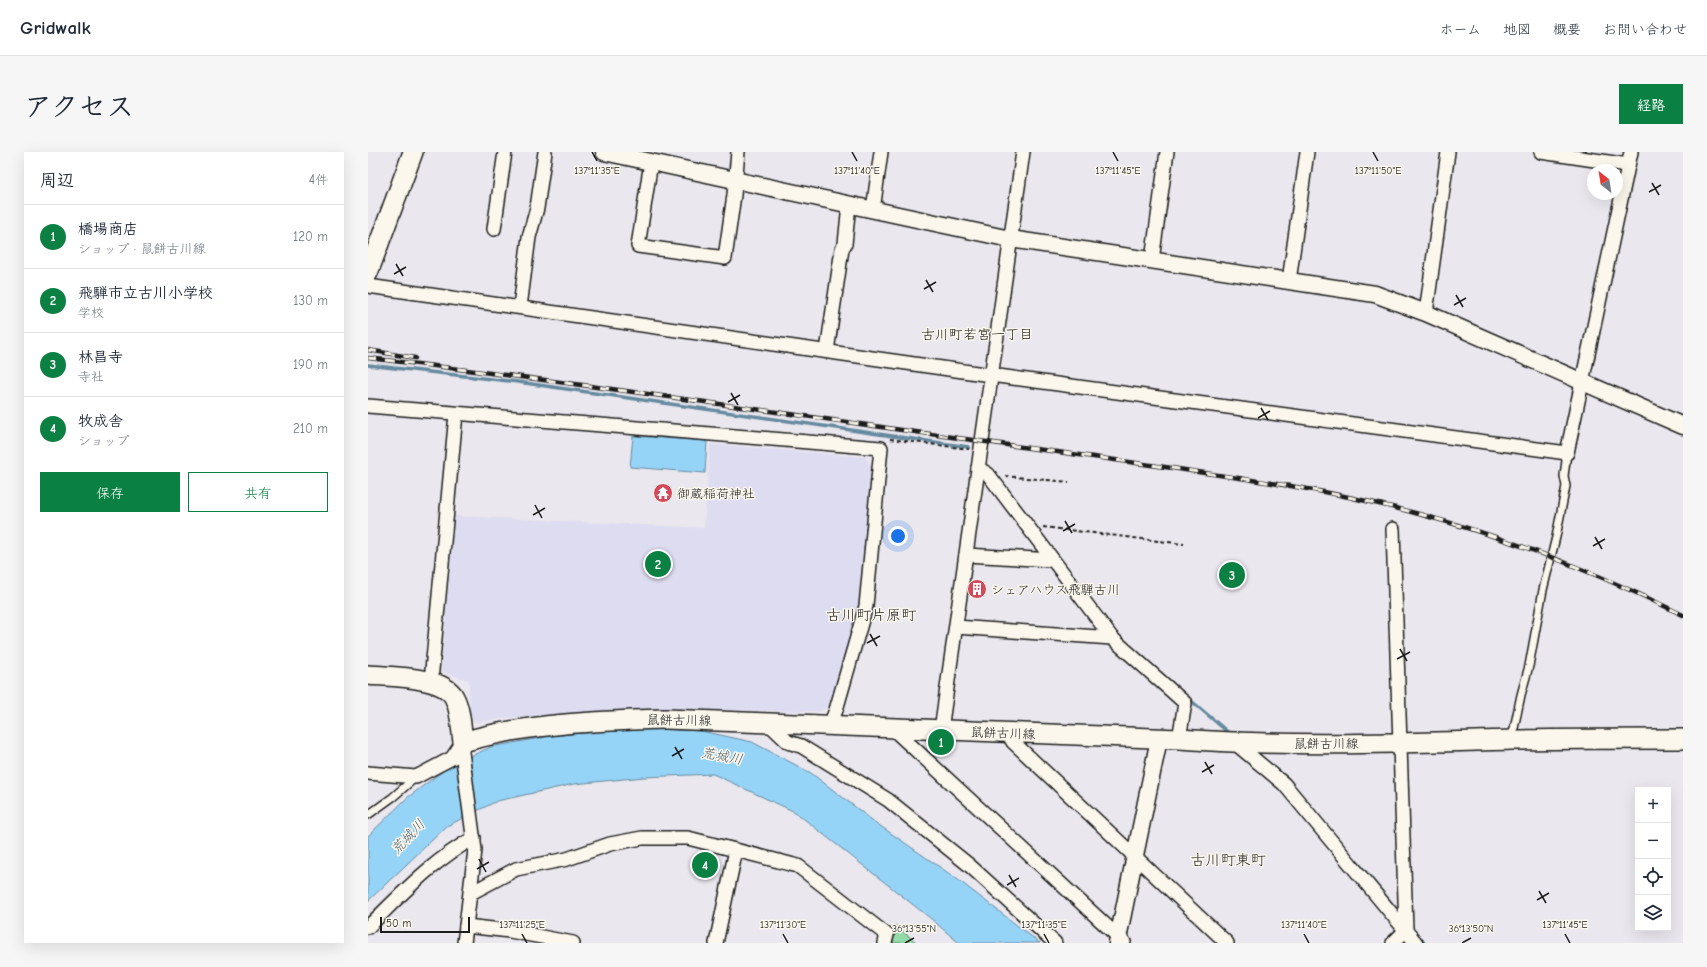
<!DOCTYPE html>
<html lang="ja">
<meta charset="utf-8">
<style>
:root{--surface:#fff;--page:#f6f6f7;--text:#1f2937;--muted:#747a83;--line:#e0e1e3;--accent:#0b8043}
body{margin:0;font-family:"Comic Neue","Klee One",sans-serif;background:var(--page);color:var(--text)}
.controls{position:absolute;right:12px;bottom:12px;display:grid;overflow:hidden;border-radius:0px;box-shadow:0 4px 16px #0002}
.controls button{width:36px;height:36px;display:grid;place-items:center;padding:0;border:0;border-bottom:1px solid var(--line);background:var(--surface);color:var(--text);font:20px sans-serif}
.compass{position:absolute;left:1219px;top:12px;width:36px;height:36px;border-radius:50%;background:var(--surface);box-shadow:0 4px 16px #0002;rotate:330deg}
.scale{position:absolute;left:12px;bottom:10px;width:90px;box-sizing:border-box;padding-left:4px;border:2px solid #1c1c1c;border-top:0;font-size:11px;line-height:14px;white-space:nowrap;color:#1c1c1c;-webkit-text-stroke:3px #fbf7ec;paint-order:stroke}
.you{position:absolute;left:530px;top:384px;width:14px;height:14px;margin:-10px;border:3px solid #fff;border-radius:50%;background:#1a73e8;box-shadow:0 0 0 6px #1a73e833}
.badge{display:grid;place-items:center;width:26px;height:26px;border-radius:50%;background:var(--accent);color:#fff;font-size:13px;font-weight:700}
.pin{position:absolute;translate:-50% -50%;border:2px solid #fff;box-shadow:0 1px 4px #0006}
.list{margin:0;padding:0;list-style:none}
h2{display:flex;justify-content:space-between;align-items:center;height:52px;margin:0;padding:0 16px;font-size:17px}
h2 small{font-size:13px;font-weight:400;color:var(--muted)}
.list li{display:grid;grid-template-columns:26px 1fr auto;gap:12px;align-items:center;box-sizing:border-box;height:64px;padding:0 16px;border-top:1px solid var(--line)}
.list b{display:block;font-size:15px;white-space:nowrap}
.list p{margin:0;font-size:13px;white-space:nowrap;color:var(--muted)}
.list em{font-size:13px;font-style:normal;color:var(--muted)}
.actions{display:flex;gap:8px;padding:12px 16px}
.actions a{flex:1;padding:9px 0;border:1px solid var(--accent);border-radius:0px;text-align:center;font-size:14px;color:var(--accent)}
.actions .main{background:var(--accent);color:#fff}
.icon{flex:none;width:22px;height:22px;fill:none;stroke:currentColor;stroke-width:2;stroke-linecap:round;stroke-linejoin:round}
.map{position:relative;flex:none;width:1315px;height:791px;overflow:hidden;border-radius:0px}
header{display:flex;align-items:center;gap:24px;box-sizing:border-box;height:56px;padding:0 20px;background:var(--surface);border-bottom:1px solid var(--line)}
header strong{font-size:19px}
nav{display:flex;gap:22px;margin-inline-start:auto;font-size:14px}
.intro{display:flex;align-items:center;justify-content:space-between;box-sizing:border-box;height:96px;padding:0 24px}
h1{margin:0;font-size:28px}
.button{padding:10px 18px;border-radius:0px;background:var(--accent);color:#fff;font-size:14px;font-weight:700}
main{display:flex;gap:24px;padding:0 24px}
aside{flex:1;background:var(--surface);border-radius:0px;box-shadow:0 4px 16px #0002}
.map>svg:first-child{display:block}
</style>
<header>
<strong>Gridwalk</strong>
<nav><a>ホーム</a><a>地図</a><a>概要</a><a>お問い合わせ</a></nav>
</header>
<div class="intro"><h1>アクセス</h1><a class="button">経路</a></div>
<main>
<aside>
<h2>周辺<small>4件</small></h2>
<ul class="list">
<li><span class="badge">1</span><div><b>橋場商店</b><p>ショップ · 鼠餅古川線</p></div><em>120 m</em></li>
<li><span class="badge">2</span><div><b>飛騨市立古川小学校</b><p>学校</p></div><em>130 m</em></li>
<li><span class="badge">3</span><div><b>林昌寺</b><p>寺社</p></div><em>190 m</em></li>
<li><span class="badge">4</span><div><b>牧成舎</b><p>ショップ</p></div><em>210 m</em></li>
</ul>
<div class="actions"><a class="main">保存</a><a>共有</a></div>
</aside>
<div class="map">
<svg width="1315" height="791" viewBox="0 0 1315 791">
<rect width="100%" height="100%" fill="#eae7ee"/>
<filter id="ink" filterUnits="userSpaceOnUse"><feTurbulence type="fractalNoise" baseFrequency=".025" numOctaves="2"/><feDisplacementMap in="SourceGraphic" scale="8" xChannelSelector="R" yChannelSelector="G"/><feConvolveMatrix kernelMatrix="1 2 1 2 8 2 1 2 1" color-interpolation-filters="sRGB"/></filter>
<g filter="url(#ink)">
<!-- built -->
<polygon fill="#dedcf0" points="342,292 497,305 505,316 495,447 464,553 452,559 272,558 138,566 109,570 102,566 101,528 73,520 86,364 336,376"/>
<!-- green -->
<polygon fill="#94dba9" stroke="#587c62" points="527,773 549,791 524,791"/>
<!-- water -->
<g fill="#96d4f7" stroke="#658a9f">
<polygon points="265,284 339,289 337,321 262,315"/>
<polygon points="266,576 334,579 384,590 443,621 508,671 589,727 672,791 591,791 562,766 427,660 345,622 276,625 206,632 129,649 79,674 0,749 0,684 39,646 83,613 123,595 183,584"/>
</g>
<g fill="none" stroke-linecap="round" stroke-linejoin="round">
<!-- stream -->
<g stroke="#658a9f" stroke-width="3.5">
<polyline points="0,213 150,230 601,295"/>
<polyline points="820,546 862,582"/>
<polyline points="907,616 923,630"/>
<polyline points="991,712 1030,759"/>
<polyline points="1045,778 1056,791"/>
</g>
<!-- service casing -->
<g stroke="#1c1c1c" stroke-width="10">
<g id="service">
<polyline points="1144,586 1153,543 1161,514 1175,438 1188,385 1198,334 1196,324 1199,301"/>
<polyline points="0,663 25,645 48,625"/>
</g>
</g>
<!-- minor casing -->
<g stroke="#1c1c1c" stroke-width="16">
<g id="minor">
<polyline points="1173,0 1260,13"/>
<polyline points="283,10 270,94 357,106 366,43 370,0"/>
<polyline points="505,58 513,0"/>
<polyline points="126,77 137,0"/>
<polyline points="784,108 799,0"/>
<polyline points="921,129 939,0"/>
<polyline points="0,134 623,223 1199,301 1263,0"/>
<polyline points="152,155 161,85 169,56 177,0"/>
<polyline points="1058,161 1080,0"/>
<polyline points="459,199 474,97 477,92 481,52"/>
<polyline points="0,254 513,296 498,454 468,558 462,573"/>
<polyline points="610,316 620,322 744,486 817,551 811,587"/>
<polyline points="1025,377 1038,778 1025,791"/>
<polyline points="598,403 684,408"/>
<polyline points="588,475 744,486"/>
<polyline points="63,529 88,262"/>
<polyline points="401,572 420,590 433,594 520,648 601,713 687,791"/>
<polyline points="525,577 756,790"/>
<polyline points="573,578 655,0"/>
<polyline points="640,581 645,590 859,791"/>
<polyline points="95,590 94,600 107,698 96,791"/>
<polyline points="867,591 916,632 1048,791"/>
<polyline points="0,621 48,625 84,606 95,590"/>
<polyline points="103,741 148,717 199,707 242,692 274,686 320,686 430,714 519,783 517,791"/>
<polyline points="98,774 142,779 205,791"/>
<path d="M0,775c33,-32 65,-67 106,-89"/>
<polyline points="348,791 368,698"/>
</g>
</g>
<!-- tertiary casing -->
<g stroke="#1c1c1c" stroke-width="19">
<g id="tertiary">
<polyline points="236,0 642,87 1007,142 1058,161 1315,274"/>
<polyline points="749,791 791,587"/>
</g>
</g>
<!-- secondary casing -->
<g stroke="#1c1c1c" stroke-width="22">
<g id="secondary">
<polyline points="0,121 45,0"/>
<path d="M0,523c22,2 75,1 86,22 7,13 7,31 9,45 64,-19 136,-21 203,-23l513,20c111,8 221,4 332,1 57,-1 115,-1 172,-1"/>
</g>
</g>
<!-- path -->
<g stroke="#1c1c1c" stroke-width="2" stroke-dasharray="4 3" stroke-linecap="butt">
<polyline points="522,287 601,297"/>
<polyline points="637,324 701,330"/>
<polyline points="675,375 816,392"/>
</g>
<!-- service -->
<use href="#service" stroke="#fbf7ec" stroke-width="7"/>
<!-- minor -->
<use href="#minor" stroke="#fbf7ec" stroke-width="13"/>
<!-- tertiary -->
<use href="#tertiary" stroke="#fbf7ec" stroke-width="16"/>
<!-- secondary -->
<use href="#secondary" stroke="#fbf7ec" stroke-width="19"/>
<!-- rail casing -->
<g stroke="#1c1c1c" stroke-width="4.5">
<g id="rail">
<polyline points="0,198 47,206"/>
<path d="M0,206c197,23 393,52 590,80 71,10 143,20 214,30 65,10 130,18 194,33 109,24 216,64 317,114"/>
</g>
</g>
<!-- rail -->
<use href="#rail" stroke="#fbf7ec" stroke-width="3" stroke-dasharray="9" stroke-linecap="butt"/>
</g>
</g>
<!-- ticks -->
<path fill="none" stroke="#1c1c1c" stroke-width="1.5" d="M224,0l5,9M484,0l5,9M745,0l5,9M1005,0l5,9M1284,31l7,12M1281,40l12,-7M28,112l7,12M26,122l12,-7M558,128l7,12M556,137l12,-7M1088,143l7,12M1086,153l12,-7M363,241l7,12M360,250l12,-7M893,256l7,12M890,266l12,-7M167,353l7,13M165,363l12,-7M697,369l7,12M695,379l12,-7M1227,385l7,12M1225,394l12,-7M502,482l7,12M499,491l13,-7M1032,497l7,12M1029,507l13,-7M307,595l7,12M304,604l12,-7M837,610l7,12M834,620l12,-7M111,707l7,13M109,717l12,-7M641,723l7,12M639,733l12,-7M1171,739l7,12M1169,748l12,-7M154,782l5,9M415,782l5,9M676,782l5,9M936,782l5,9M1197,782l5,9M537,791l9,-5M1094,791l9,-5"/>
<!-- icons -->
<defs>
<g id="temple-disc" transform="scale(1)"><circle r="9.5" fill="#d1495b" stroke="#fbf7ec"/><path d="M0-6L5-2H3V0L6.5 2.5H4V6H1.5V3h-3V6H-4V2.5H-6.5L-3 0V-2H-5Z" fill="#fff"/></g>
<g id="building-disc" transform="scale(1)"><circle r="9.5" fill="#d1495b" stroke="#fbf7ec"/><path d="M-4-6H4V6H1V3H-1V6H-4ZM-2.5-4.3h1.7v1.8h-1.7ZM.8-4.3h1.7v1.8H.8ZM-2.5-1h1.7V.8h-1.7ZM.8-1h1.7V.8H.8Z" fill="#fff"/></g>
</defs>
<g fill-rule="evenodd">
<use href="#temple-disc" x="295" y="341"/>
<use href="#building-disc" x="609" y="437"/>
</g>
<g text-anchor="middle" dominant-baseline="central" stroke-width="3" stroke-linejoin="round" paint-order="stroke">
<!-- poi labels -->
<g font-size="13" fill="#1c1c1c" stroke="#fbf7ec" text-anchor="start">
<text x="309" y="341">御蔵稲荷神社</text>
<text x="623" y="437">シェアハウス飛騨古川</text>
</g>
<!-- street labels -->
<g font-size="13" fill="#1c1c1c" stroke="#fbf7ec">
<text transform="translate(311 568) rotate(1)">鼠餅古川線</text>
<text transform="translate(635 581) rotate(2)">鼠餅古川線</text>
<text x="958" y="591">鼠餅古川線</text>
</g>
<!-- neighbourhood labels -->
<g font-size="14" fill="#1c1c1c" stroke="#fbf7ec">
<text x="609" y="182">古川町若宮一丁目</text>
</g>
<!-- water labels -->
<g font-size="14" font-style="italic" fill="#475c69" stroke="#fbf7ec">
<text transform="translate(354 604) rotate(10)">荒城川</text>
<text transform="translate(40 685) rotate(-46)">荒城川</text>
</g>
<!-- quarter labels -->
<g font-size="15" fill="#1c1c1c" stroke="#fbf7ec">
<text x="503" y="463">古川町片原町</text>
<text x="860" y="708">古川町東町</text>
</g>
</g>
<g font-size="10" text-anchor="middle" fill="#1c1c1c" stroke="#fbf7ec" stroke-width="3" stroke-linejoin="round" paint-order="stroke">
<text x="229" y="22">137°11'35"E</text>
<text x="1010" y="22">137°11'50"E</text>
<text x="489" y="22">137°11'40"E</text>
<text x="750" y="22">137°11'45"E</text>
<text x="154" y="776">137°11'25"E</text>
<text x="415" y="776">137°11'30"E</text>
<text x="676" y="776">137°11'35"E</text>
<text x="936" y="776">137°11'40"E</text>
<text x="1197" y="776">137°11'45"E</text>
<text x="546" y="780">36°13'55"N</text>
<text x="1103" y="780">36°13'50"N</text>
</g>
</svg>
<div class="controls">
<button>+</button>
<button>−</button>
<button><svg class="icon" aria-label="locate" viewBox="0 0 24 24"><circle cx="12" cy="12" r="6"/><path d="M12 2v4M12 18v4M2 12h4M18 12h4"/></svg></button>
<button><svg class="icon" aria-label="layers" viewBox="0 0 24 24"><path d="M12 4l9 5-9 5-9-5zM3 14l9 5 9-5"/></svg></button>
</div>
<svg class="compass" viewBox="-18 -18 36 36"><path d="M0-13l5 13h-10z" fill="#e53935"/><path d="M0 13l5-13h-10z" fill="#747a83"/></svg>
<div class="scale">50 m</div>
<div class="you"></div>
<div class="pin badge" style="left:573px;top:590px">1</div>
<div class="pin badge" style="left:290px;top:412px">2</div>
<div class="pin badge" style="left:864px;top:423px">3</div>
<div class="pin badge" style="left:337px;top:713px">4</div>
</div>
</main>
